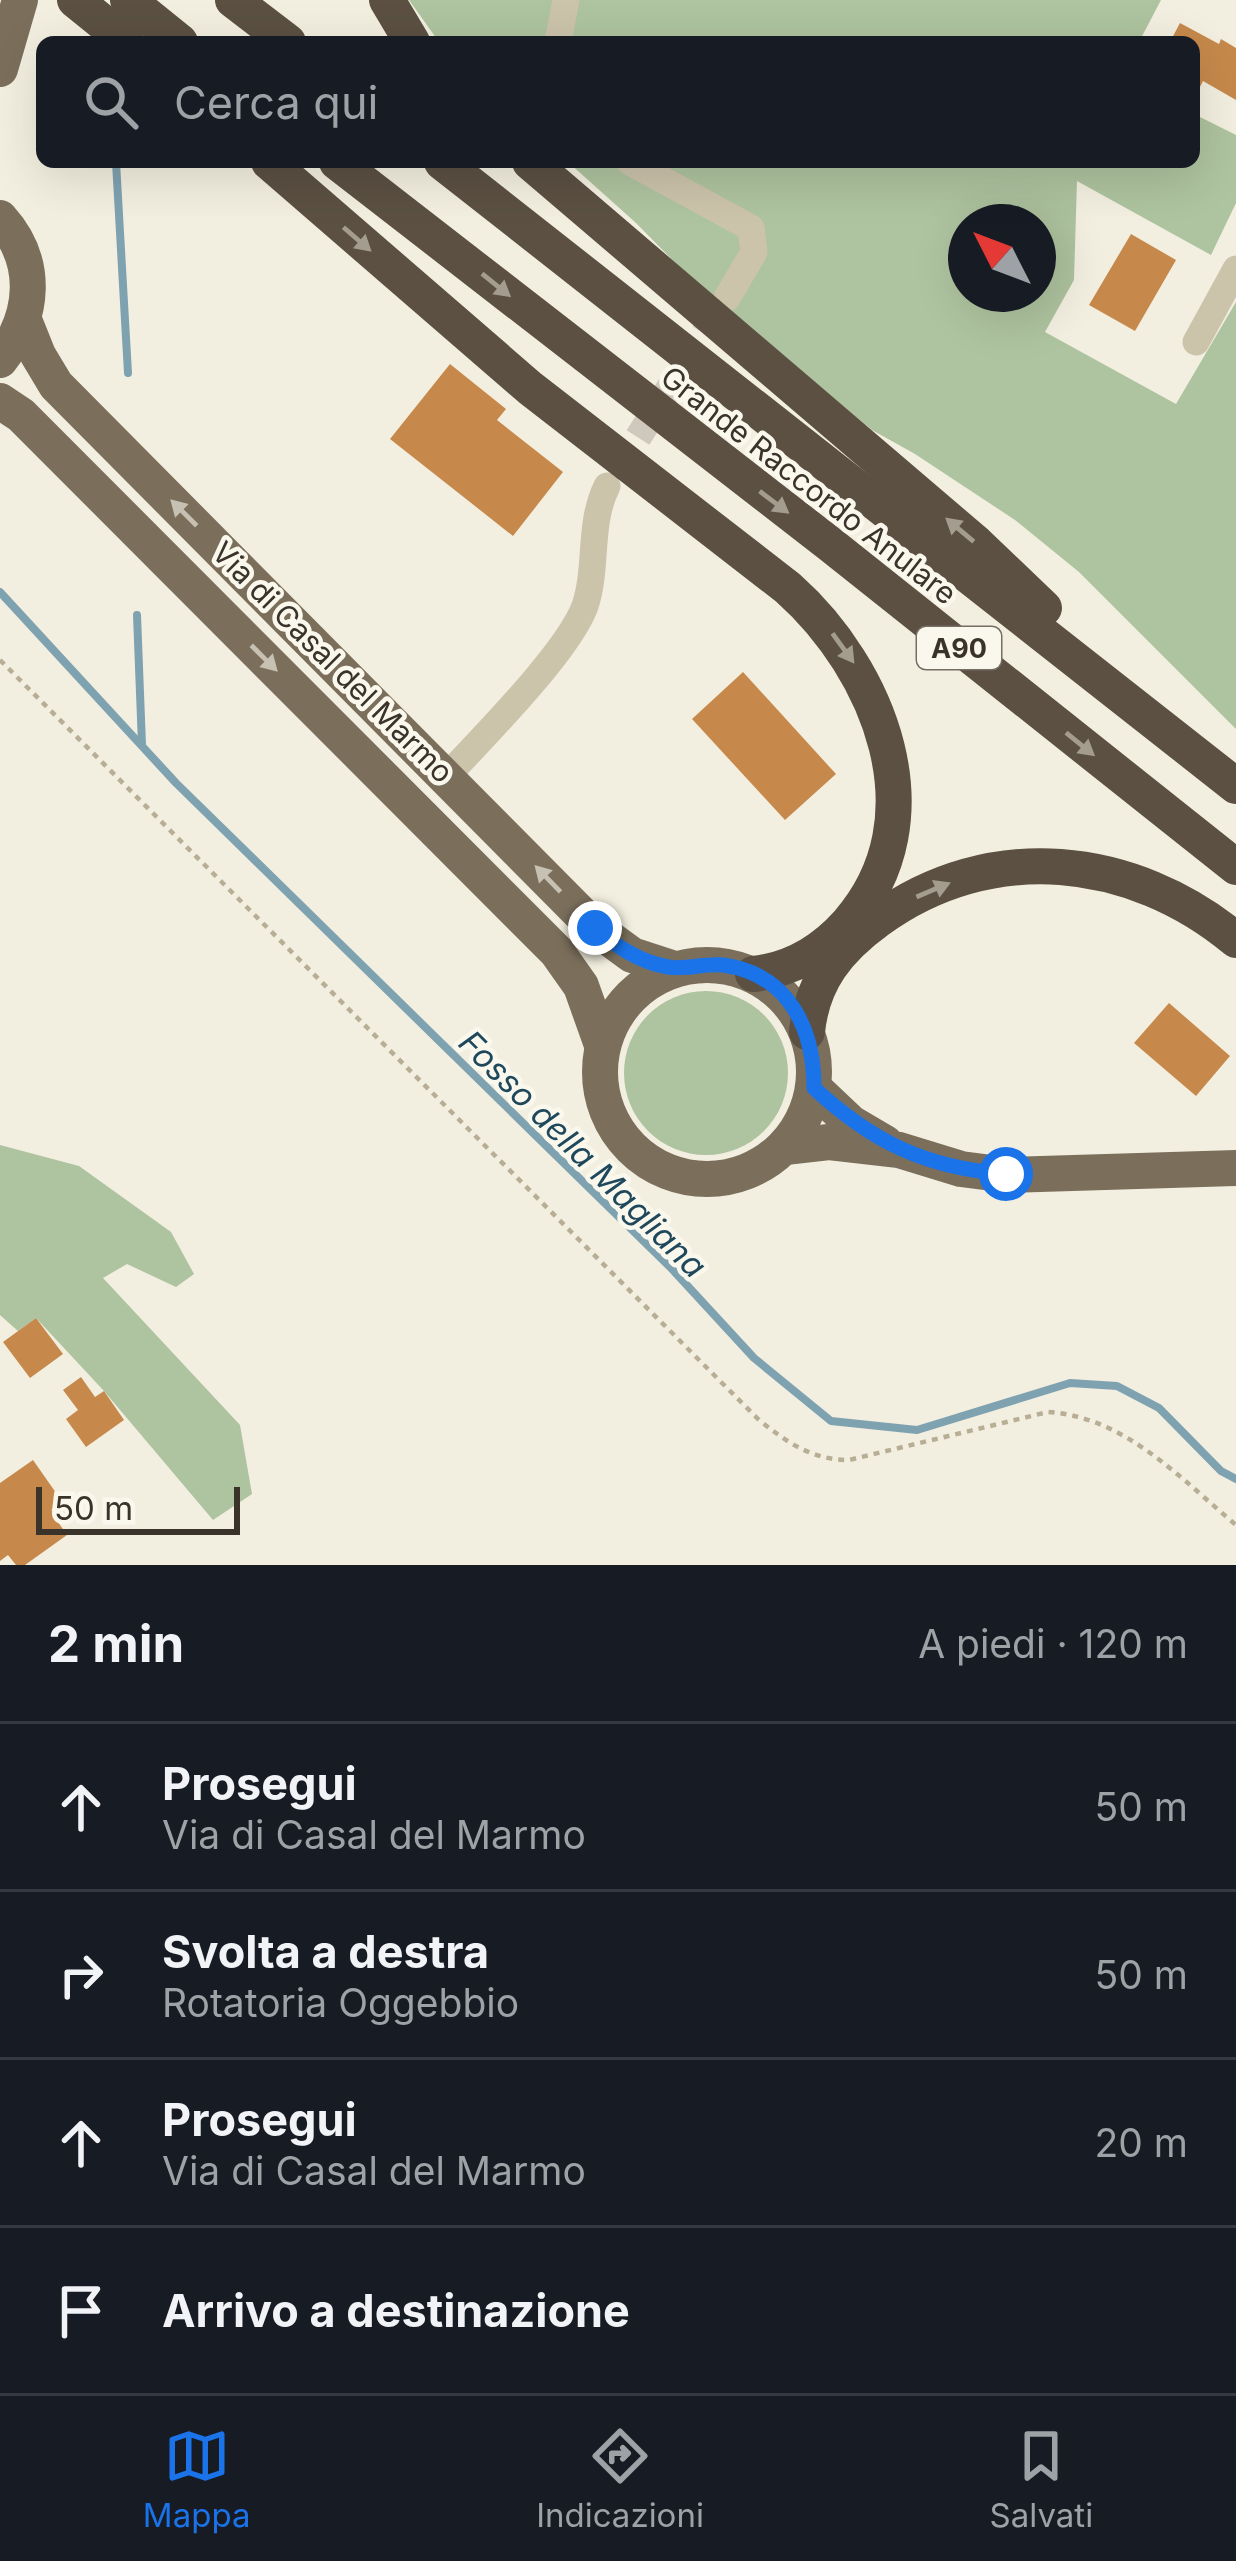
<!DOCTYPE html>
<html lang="it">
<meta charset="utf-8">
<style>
:root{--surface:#171b24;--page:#20242c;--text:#f1f3f6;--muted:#9ea1a6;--line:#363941;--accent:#1a73e8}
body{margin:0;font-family:Inter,sans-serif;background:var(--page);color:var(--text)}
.compass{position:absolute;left:948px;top:204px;width:108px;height:108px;border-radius:50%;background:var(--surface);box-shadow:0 12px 48px #0002;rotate:312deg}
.scale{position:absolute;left:36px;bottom:30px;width:204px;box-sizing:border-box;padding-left:12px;border:6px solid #3a332a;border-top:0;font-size:33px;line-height:42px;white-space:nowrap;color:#3a332a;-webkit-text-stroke:9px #faf8ed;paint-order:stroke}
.stop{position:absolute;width:36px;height:36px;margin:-27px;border:9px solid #1a73e8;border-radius:50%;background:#fff}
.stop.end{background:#1a73e8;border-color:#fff;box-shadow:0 3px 12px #0008}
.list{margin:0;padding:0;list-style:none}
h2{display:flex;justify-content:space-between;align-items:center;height:156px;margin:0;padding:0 48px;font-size:51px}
h2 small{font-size:39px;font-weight:400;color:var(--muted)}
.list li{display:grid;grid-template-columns:78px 1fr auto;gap:36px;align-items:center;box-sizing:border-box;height:168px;padding:0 48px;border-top:3px solid var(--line)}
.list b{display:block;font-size:45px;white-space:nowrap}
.list p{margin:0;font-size:39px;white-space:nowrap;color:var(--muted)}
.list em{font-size:39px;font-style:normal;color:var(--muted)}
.icon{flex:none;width:66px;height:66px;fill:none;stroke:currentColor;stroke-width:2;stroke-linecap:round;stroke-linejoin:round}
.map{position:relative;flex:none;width:1236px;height:1565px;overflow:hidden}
.search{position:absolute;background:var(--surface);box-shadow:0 12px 48px #0002;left:36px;right:36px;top:36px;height:132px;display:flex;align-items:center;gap:30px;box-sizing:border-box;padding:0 42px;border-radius:18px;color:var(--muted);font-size:45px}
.sheet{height:828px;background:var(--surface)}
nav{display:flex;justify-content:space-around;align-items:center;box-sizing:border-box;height:168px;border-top:3px solid var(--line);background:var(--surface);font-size:33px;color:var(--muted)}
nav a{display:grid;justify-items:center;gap:6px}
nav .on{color:var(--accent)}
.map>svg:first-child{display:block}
</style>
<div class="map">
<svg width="1236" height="1565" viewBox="0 0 1236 1565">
<rect width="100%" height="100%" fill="#f3efe0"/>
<!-- green -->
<g fill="#aec39f" fill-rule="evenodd">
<polygon points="409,0 1161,0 1139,42 439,42"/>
<path d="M1194,114l42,21v68l-25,52 -134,-74 -3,99 -29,52 131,72 60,-102v427l-157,-157 -64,-52 -100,-66 -43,-24 -171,-141 -65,-66 -68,-61h626zM966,222h72v72h-72z"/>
<circle cx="706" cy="1073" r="82"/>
<polygon points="0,1145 79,1166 171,1232 194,1274 176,1287 127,1264 103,1278 240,1425 252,1494 213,1520 104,1391 36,1318 18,1331 0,1315"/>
</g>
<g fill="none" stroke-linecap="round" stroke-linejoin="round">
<!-- stream -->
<g stroke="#7fa2b1" stroke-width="8">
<polyline points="116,162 128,373"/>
<polyline points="0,592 176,783 672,1269 754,1358 831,1421 917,1430 1070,1383 1117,1386 1159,1408 1221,1471 1236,1479"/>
<polyline points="137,615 142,745"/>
</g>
</g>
<!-- building -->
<g fill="#c6894b">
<polygon points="1180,23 1219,44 1221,39 1236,48 1236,100 1203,81 1200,87 1194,83 1194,42 1170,42"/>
<polygon points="1131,234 1176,260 1135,331 1089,305"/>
<polygon points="450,364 506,409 497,420 563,472 513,536 390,439"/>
<polygon points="743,672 836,774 785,820 692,719"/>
<polygon points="1169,1003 1230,1056 1196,1096 1134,1043"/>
<polygon points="36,1318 63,1354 30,1378 3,1342"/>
<polygon points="81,1377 95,1397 104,1391 124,1420 86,1447 66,1419 78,1410 63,1390"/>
<polygon points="33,1460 68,1510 56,1519 67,1535 25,1565 16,1565 8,1555 0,1561 0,1483"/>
</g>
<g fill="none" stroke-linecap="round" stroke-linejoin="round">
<!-- minor-tunnel -->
<polyline stroke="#cec9bc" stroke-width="27" stroke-dasharray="27 14" stroke-linecap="butt" points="616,472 721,307"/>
<!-- path -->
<path stroke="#b8ad95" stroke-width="4.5" stroke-dasharray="6 6" stroke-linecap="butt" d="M0,660l758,759c28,23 54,41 91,41l199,-48c77,5 132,66 188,113"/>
<!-- minor -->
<g stroke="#ccc3ab" stroke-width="27">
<polyline points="558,42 566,0"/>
<polyline points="630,162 751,228 754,252 727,298"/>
<polyline points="1196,342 1236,269"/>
<path d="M448,775c35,-38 120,-123 137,-169 13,-39 3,-82 22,-120"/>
</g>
<!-- major -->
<g stroke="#7b6f5c" stroke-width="36">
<polyline points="0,69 20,0"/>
<path d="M0,218c39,43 35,98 0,142"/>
<polyline points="24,320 38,355 56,385 595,928 632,955 675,969"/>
<polyline points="0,401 21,415 557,952 581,986 602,1045"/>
<circle cx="707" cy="1072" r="107"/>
<polyline points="814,1088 851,1123 885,1143"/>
<polyline points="785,1147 829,1142 899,1150 961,1169 1007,1175 1236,1168"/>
</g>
<!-- highway -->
<g stroke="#5b5042" stroke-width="36">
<polyline points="75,0 127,42"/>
<polyline points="128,0 180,42"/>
<polyline points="233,0 288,42"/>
<polyline points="387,0 412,42"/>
<path d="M269,162l261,226 258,200c91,81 152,230 60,335 -26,29 -57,47 -95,51"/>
<polyline points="337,162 831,545 1236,867"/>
<polyline points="442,162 1236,786"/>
<polyline points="530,162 976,543 1044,608"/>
<path d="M807,1032c5,-51 31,-83 71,-112 112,-82 255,-66 358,20"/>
</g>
</g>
<!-- one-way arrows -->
<defs><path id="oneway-solid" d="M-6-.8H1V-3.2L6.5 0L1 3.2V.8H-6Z" transform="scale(3)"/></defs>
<g fill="#a39c8f">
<use href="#oneway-solid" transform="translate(357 239) rotate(41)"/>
<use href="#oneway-solid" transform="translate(496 285) rotate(39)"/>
<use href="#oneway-solid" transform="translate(774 502) rotate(37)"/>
<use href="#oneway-solid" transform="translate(960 530) rotate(-140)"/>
<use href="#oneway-solid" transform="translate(843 648) rotate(54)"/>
<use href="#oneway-solid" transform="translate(1080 744) rotate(39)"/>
<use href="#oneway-solid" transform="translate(933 890) rotate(-23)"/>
</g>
<g fill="#c7c1b3">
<use href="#oneway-solid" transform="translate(184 513) rotate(-135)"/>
<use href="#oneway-solid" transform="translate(264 658) rotate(45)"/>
<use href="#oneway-solid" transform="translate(548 879) rotate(-134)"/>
</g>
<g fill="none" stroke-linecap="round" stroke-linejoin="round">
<!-- route -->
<path stroke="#1a73e8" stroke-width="15" d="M595,928c21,18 44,34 73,39 18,3 37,-4 55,-2 66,9 91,64 91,123 58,54 112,80 192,86"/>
</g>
<g text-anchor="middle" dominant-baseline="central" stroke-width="9" stroke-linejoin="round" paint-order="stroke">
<!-- shield labels -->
<rect fill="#faf8ed" stroke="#746e64" stroke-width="3" x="917" y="627" width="84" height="42" rx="9"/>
<g font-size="27" font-weight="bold" fill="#3a332a">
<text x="959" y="648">A90</text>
</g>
<!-- street labels -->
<g font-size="30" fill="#3a332a" stroke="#faf8ed">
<text transform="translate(809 485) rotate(38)">Grande Raccordo Anulare</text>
<text transform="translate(333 662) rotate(45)">Via di Casal del Marmo</text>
</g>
<!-- water labels -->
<g font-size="33" font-style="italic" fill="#1f485c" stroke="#faf8ed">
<text transform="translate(583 1154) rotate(45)">Fosso della Magliana</text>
</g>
</g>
</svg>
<svg class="compass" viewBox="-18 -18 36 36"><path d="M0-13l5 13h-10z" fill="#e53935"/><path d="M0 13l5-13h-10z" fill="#9ea1a6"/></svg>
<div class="scale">50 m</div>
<div class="stop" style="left:1006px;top:1174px"></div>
<div class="stop end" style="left:595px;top:928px"></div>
<div class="search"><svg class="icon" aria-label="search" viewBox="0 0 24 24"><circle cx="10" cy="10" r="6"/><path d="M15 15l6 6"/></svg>Cerca qui</div>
</div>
<section class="sheet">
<h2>2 min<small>A piedi · 120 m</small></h2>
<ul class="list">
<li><svg class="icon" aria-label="ahead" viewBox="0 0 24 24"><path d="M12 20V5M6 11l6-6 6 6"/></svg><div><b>Prosegui</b><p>Via di Casal del Marmo</p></div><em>50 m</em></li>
<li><svg class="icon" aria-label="right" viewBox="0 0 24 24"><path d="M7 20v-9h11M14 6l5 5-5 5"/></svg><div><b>Svolta a destra</b><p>Rotatoria Oggebbio</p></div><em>50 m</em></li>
<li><svg class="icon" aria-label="ahead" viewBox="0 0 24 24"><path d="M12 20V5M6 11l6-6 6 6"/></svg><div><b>Prosegui</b><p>Via di Casal del Marmo</p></div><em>20 m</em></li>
<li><svg class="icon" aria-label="arrive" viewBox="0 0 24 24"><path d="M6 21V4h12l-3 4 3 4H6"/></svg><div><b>Arrivo a destinazione</b></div></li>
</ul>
</section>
<nav>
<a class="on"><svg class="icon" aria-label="map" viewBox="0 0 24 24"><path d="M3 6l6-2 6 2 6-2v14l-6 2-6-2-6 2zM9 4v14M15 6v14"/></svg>Mappa</a>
<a><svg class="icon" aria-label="directions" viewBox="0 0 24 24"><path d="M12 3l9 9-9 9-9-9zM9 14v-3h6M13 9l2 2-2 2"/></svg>Indicazioni</a>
<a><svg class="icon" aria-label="saved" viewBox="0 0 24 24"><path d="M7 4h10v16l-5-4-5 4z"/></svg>Salvati</a>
</nav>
